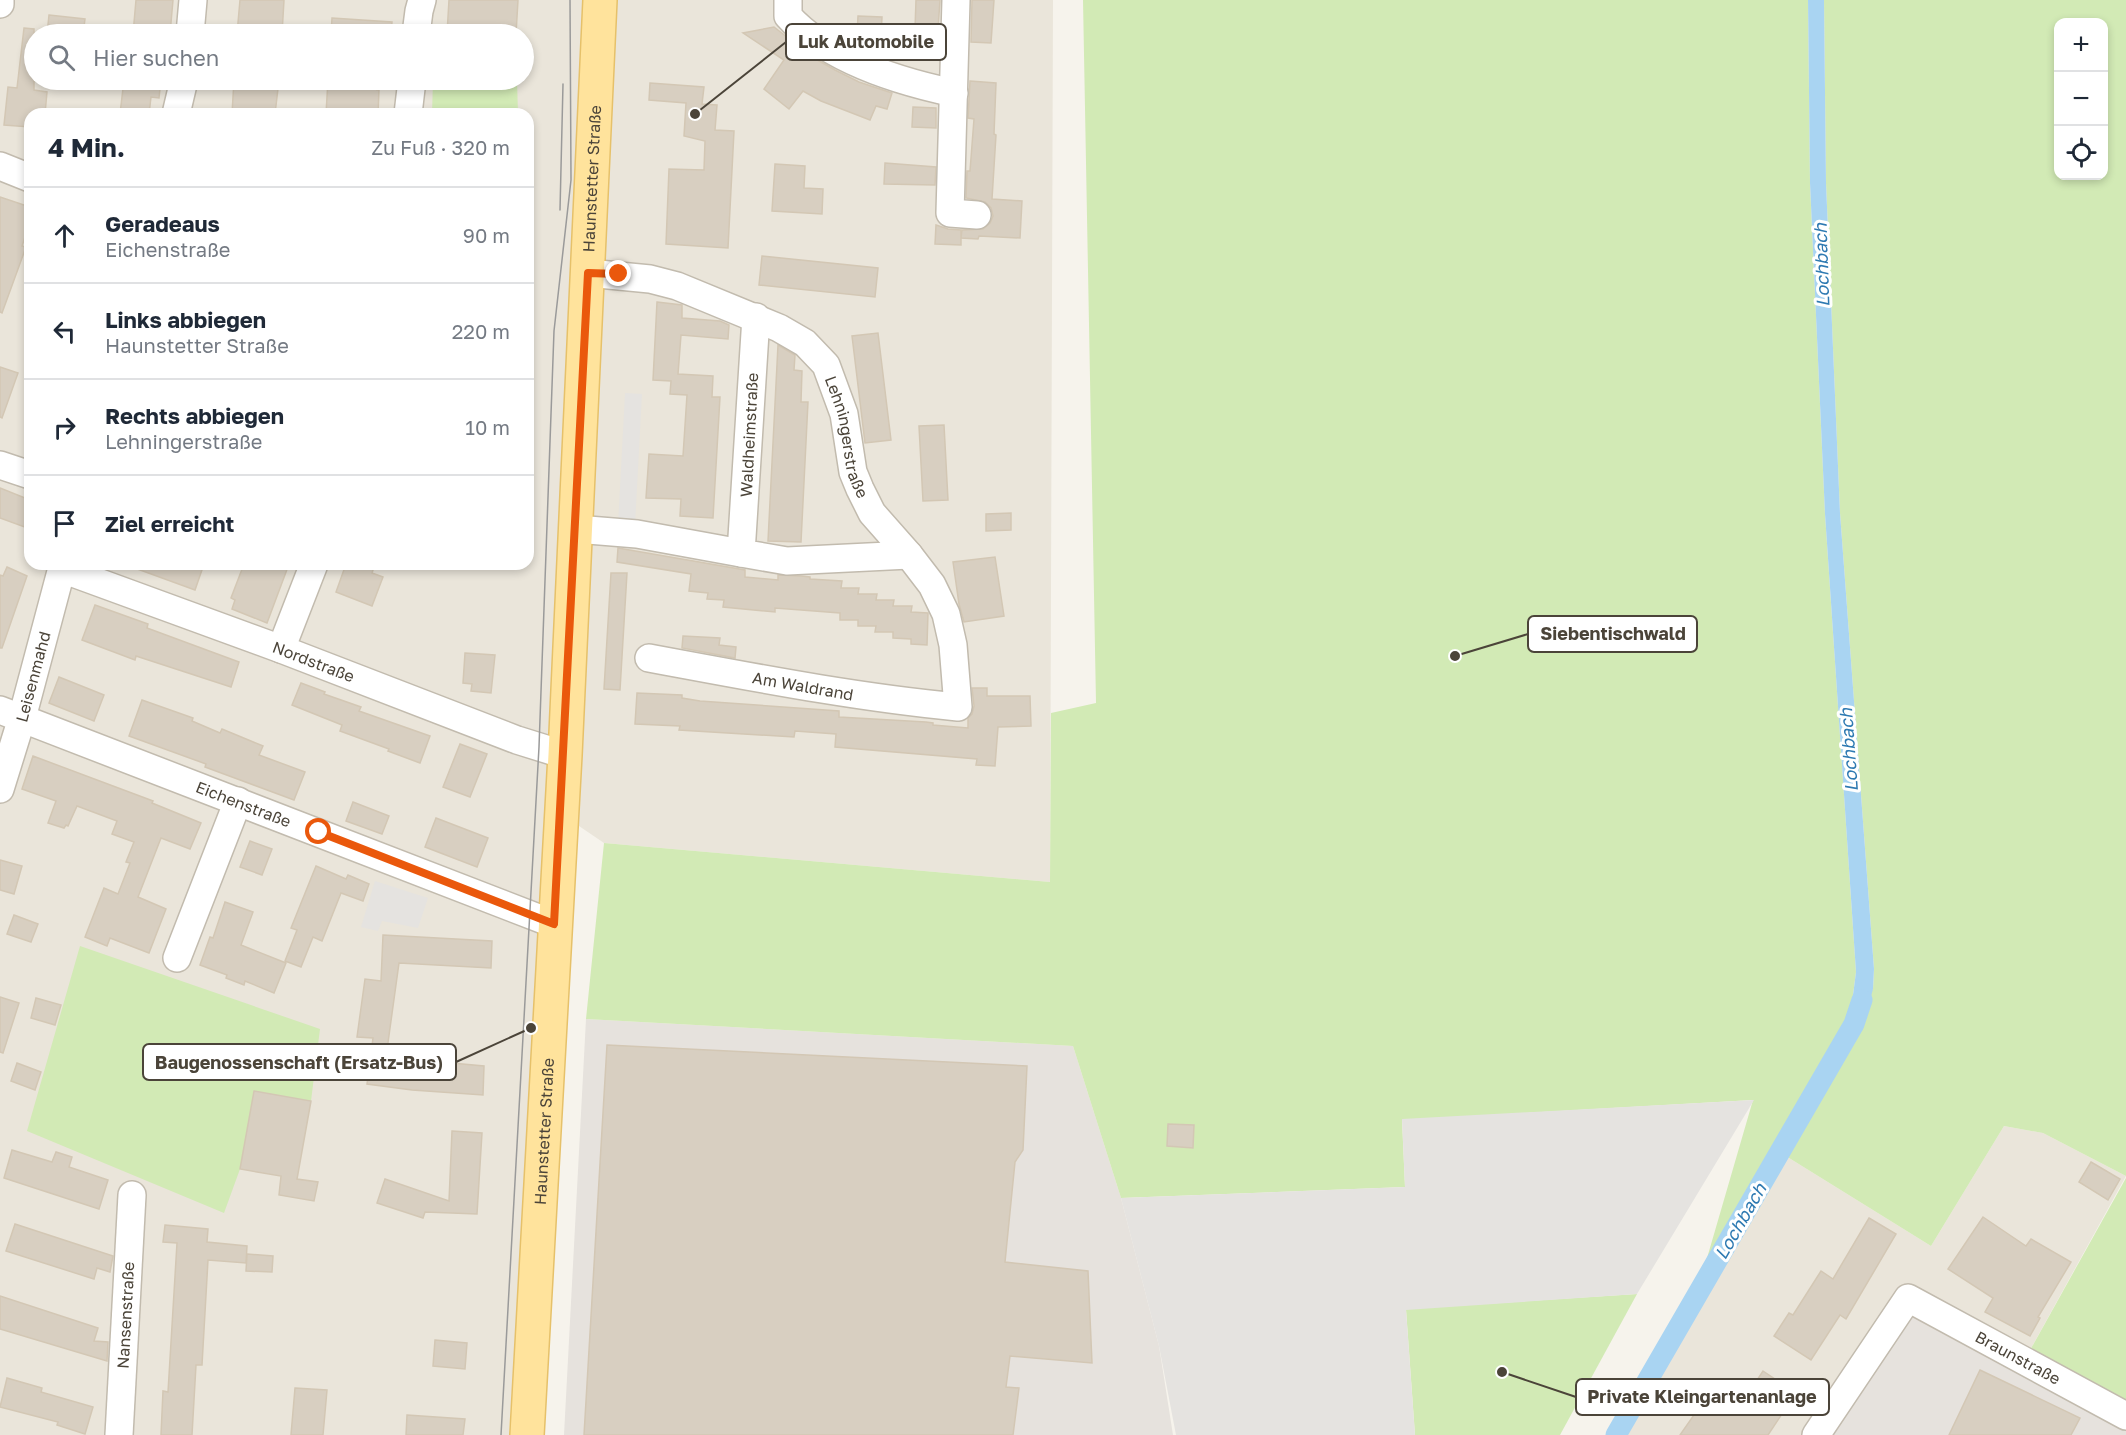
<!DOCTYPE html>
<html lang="de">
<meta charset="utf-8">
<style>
:root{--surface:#fff;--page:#f6f6f7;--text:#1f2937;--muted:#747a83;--line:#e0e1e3}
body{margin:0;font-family:"Golos Text",sans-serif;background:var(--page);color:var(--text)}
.controls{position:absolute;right:18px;top:18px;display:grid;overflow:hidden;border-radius:12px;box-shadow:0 3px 9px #0003}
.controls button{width:54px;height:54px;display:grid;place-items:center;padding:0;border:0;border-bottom:2px solid var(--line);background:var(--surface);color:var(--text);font:30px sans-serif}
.stop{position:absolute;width:18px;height:18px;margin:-14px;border:4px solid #ea580c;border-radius:50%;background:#fff}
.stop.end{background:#ea580c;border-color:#fff;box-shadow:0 2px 6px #0008}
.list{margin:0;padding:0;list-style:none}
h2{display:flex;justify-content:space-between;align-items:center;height:78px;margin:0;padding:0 24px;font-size:26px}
h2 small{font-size:20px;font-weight:400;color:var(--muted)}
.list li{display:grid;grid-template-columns:39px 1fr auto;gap:18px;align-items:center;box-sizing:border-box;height:96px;padding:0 24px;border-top:2px solid var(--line)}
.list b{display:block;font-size:22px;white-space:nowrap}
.list p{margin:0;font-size:20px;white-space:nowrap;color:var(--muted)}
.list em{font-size:20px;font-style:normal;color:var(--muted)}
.icon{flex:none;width:33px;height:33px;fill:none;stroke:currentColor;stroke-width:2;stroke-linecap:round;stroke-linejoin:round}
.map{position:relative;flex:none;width:2126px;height:1435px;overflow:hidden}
.search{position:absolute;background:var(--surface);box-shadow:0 3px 9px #0003;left:24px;top:24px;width:510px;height:66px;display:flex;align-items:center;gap:15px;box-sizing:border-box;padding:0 21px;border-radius:33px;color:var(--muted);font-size:22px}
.panel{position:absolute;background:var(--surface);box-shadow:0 3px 9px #0003;left:24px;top:108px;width:510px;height:462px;border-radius:18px}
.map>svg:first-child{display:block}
</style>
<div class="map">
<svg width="2126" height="1435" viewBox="0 0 2126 1435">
<rect width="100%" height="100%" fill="#f6f3ec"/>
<!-- residential -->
<g fill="#eae5da" fill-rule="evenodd">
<path d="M0,0h1053l-3,882 -446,-39 -53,-36 -42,628h-509zM34,34h490v46h-490zM30,114h498v450h-498z"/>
<polygon points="2004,1126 2043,1133 2126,1176 2024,1361 1816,1435 1616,1435 1781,1153 1931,1246"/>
</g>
<!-- industrial -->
<g fill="#e6e2dd">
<polygon points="586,1019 1073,1046 1121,1198 1159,1346 1173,1435 564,1435"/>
<polygon points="1908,1298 2126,1416 2126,1435 1816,1435"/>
</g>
<!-- green -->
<g fill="#d2eab5" fill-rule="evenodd">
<path d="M1083,0h725l2,183 15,331 31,458 -4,31 -7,21 28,-35 1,-20 -34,-456 -14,-330 -2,-183h302v1176l-83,-43 -39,-7 -73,120 -150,-93 -85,143 57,-196 -351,20 3,67 -284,11 -48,-152 -487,-27 18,-176 446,39 1,-169 45,-10zM2058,22h46v154h-46z"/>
<polygon points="433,80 517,80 518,114 432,114"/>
<polygon points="80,946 320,1029 311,1101 254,1091 240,1169 224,1213 27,1131"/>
<polygon points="2126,1178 2126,1416 2024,1361"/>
<polygon points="1637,1294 1560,1435 1415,1435 1406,1309"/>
</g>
<!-- parking -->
<g fill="#e5e3e0">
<polygon points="625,393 642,394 635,526 618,525"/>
<polygon points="375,881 428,898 418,928 382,921 378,931 361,927"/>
<polygon points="1754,1100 1637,1294 1406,1310 1415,1435 1176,1435 1159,1346 1121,1198 1405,1187 1402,1119"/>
</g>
<!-- water -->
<polygon fill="#a9d4f2" points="1808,0 1824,0 1826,183 1840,513 1874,969 1873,989 1862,1031 1845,1024 1852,1003 1856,972 1825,514 1810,183"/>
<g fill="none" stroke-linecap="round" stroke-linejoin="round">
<!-- canal -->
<polyline stroke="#a9d4f2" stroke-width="21" points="1616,1435 1854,1024 1862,1000"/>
</g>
<!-- building -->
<g fill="#d8cfc1" stroke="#d3c7b4" stroke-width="1.5">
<polygon points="136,0 173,0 170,34 133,34"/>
<polygon points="240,0 284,0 282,34 237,34"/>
<polygon points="449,0 518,0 516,34 447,34"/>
<polygon points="916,0 940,0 936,59 914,58"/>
<polygon points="972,0 994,0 991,43 971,42"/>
<polygon points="49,15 85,19 83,34 47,34"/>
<polygon points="858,16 882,17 881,37 857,36"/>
<polygon points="332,18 392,22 391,34 331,34"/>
<polygon points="774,27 814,58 835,70 859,82 892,93 887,109 876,106 870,120 821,101 803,91 789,109 764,89 784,60 743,33"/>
<polygon points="24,28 34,29 34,90 47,92 45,114 30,114 30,127 4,125 8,87 17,88"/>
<polygon points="124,80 161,80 159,98 151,97 149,114 120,114"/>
<polygon points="234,80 279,80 275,114 232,114"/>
<polygon points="328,80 377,80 377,90 379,90 378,114 326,114"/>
<polygon points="970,81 996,83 994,134 996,135 992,199 1022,201 1020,238 979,236 978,239 961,238 962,230 983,229 990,223 993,216 991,208 985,202 966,198 967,171 970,171 974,119 968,118"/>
<polygon points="650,83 704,87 702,104 717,105 715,130 734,131 728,248 666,244 669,169 704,170 705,141 684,136 686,103 649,100"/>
<polygon points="913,107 936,108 936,128 912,127"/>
<polygon points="885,163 936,167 935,185 884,184"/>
<polygon points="775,164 805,166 804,188 823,189 822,214 772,211"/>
<polygon points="0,197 30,207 30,223 22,246 26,247 2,313 0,312"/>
<polygon points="936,225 948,229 961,230 961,245 935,244"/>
<polygon points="762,256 878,268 875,297 759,285"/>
<polygon points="657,302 682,305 682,318 720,321 729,325 728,339 681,335 678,374 713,376 712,397 720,397 713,518 680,516 681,499 646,498 649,454 683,456 687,395 670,394 671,381 653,380"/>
<polygon points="878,333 891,440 865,443 852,336"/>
<polygon points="778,345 795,355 794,370 802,371 801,402 808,402 801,542 768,541"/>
<polygon points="0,367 18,373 2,418 0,417"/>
<polygon points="944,425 948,500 923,501 919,426"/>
<polygon points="0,488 30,500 30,529 0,518"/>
<polygon points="1011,513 1011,530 986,531 986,514"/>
<polygon points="618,548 745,570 745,577 778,580 778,575 801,576 810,577 810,579 842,581 841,588 859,588 858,594 877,594 876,600 894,600 893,606 912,606 911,612 928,613 927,645 911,644 911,639 893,638 893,632 875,632 876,626 858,626 858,620 840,620 840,613 775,608 775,612 723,607 724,600 707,599 708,593 689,591 691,574 617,562"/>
<polygon points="995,557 1004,616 964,622 959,604 953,562"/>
<polygon points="129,564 204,564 195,590 129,566"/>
<polygon points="244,564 289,564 267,623 232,609 235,600 231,598"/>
<polygon points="346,564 375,564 372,573 383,577 372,606 336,592"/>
<polygon points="7,567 27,576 2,648 0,648 0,575 3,576"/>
<polygon points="611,573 627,573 620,690 604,689"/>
<polygon points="95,605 148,624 147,628 239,662 231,687 136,656 135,660 82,640"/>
<polygon points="683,636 720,638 719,645 736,647 735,658 682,648"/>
<polygon points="465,653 495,655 491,693 471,691 472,684 463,683"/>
<polygon points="59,677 104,695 94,721 49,703"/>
<polygon points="301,683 325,692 324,694 361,707 359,711 430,736 420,763 388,751 389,749 340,731 342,725 292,705"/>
<polygon points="972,688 987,688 987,696 1030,696 1031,726 998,727 995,766 976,765 977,759 835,747 836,734 795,731 794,737 679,730 680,726 635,724 637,693 682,695 682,698 700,701 839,711 839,717 926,722 933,723 933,725 968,728 968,718 972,714 974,706"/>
<polygon points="142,700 193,718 192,721 220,733 222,729 263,746 259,755 305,772 294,800 205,767 206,764 129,736"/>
<polygon points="460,744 487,754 470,797 443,787"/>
<polygon points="33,756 153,801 152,803 201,823 190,849 161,838 138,897 166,909 149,953 110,938 107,946 85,937 104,888 118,894 130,863 126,862 134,842 112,834 117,821 77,806 68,826 66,825 64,828 48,823 56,801 22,789"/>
<polygon points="353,802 389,816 382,834 346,821"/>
<polygon points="436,818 488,838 477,867 425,847"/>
<polygon points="250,841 272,849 262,875 240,867"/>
<polygon points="0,860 22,866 14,894 0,890"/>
<polygon points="316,866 346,879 348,875 369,884 363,901 341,893 322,941 313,937 301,967 285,961 297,930 291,928"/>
<polygon points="225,902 253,912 241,945 286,963 274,993 245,981 244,985 226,978 227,975 200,965 210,937 213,938"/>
<polygon points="14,915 38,924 31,942 7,934"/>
<polygon points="383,935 492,941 491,968 399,963 386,1057 484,1066 483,1095 412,1090 367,1084 373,1038 357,1037 365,979 381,981"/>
<polygon points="0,997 19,1003 3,1053 0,1052"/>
<polygon points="36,998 61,1005 55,1025 31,1018"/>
<polygon points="607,1045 1027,1066 1023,1150 1015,1162 1005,1262 1088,1271 1092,1363 1010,1356 1006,1387 1019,1388 1013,1435 584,1435"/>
<polygon points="17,1063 41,1072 35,1090 11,1081"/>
<polygon points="254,1091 311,1101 297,1179 318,1182 314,1201 279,1195 281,1176 240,1169"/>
<polygon points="1168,1124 1194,1125 1193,1148 1167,1146"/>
<polygon points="452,1131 482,1133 477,1214 425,1212 423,1218 377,1203 385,1179 449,1201"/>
<polygon points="12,1150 52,1162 56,1152 72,1157 69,1167 108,1180 99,1209 4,1178"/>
<polygon points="2091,1162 2120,1179 2108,1200 2079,1182"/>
<polygon points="1983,1217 2026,1246 2031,1239 2071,1262 2038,1317 2040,1318 2030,1336 1985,1312 1993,1298 1948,1269"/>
<polygon points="1869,1218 1896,1234 1846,1319 1840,1315 1811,1360 1774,1336 1789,1313 1793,1315 1821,1271 1833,1279"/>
<polygon points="15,1224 113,1256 110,1272 97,1268 94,1279 6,1251"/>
<polygon points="165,1225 208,1229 207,1242 247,1246 246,1263 208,1260 202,1365 196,1365 192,1435 161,1435 163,1391 168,1392 177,1243 163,1242"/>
<polygon points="247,1254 273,1256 272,1272 246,1271"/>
<polygon points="0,1296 98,1328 94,1341 108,1342 107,1361 0,1329"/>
<polygon points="435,1340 467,1343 465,1369 433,1366"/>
<polygon points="1980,1370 2080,1418 2071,1435 1949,1435"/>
<polygon points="1763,1371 1796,1393 1768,1435 1680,1435 1694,1415 1688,1412 1700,1390 1738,1409"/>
<polygon points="7,1378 42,1388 41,1392 93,1407 85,1434 57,1425 58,1422 0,1407"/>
<polygon points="295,1388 327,1390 323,1435 291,1435"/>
<polygon points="407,1415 465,1419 463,1435 406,1435"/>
</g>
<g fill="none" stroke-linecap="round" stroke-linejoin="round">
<!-- minor casing -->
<g stroke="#c2bbae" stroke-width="30">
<g id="minor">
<path d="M788,0v16c40,44 109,65 166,77"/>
<polyline points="956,0 950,213 977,215"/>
<polyline points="0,4 0,0"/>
<polyline points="190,34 193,0"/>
<polyline points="416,34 419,11 422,0"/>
<polyline points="176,114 184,80"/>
<polyline points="408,114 412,80"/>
<polyline points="0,166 30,178"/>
<path id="s1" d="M588,273l62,6 27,7 102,42 26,15 21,22 18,49 9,58 7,17 12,24 37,42 23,30 14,29 7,31 5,62c-105,-10 -206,-30 -309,-49"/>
<polyline points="756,317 741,553 787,561 909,555"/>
<polyline points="0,465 30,475"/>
<polyline points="576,529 637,534 741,553"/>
<path id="s2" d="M62,569l219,80 236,91 48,15"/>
<polyline points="281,649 314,564"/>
<path id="s3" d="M0,710l554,214"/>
<path id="s4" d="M0,789l22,-71 41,-154"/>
<polyline points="177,958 238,801"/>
<path id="s5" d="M119,1435l13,-240"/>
<path id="s6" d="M1816,1435l92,-137 218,118"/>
</g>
</g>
<!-- major casing -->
<g stroke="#e6c16a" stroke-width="36">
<g id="major">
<path id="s7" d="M527,1435l38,-680 35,-755"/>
</g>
</g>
<!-- minor -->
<use href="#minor" stroke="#fff" stroke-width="27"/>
<!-- major -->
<use href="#major" stroke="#ffe39c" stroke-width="33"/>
<!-- tram -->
<g stroke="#9a9a9a" stroke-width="1.5">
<polyline points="560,210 563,84"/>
<polyline points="501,1435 539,747 554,331 571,180 570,0"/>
</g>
</g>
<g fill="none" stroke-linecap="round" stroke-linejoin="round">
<!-- route -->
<polyline stroke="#ea580c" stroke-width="8" points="319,832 554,924 588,273 619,274"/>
</g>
<g text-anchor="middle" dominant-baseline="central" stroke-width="6" stroke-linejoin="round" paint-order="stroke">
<!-- street labels -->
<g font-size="16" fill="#4b4439" stroke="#fff">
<text stroke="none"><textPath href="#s7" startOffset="1258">Haunstetter Straße</textPath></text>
<text transform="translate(749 435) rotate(-87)">Waldheimstraße</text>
<text stroke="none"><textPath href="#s1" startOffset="336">Lehningerstraße</textPath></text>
<text stroke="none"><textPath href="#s2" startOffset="268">Nordstraße</textPath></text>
<text stroke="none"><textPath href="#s4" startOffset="117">Leisenmahd</textPath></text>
<text transform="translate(803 686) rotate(10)">Am Waldrand</text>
<text stroke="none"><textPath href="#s3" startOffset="261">Eichenstraße</textPath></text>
<text stroke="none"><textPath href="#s7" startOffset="304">Haunstetter Straße</textPath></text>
<text stroke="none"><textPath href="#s5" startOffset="120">Nansenstraße</textPath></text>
<text stroke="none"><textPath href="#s6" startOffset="290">Braunstraße</textPath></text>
</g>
<!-- water labels -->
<g font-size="18" font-style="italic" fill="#2e7ab2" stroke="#fff">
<text transform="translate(1821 265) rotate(-92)">Lochbach</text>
<text transform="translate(1848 750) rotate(-94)">Lochbach</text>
<text transform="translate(1740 1221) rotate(-60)">Lochbach</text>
</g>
</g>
<!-- callouts -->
<path fill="none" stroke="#4b4439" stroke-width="2" d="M695 114L786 42M1455 656L1528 634M531 1028L456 1062M1502 1372L1576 1397"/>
<g fill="#4b4439" stroke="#fff" stroke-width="2">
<circle cx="695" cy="114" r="6"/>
<circle cx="1455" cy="656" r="6"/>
<circle cx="531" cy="1028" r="6"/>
<circle cx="1502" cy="1372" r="6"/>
</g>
<g fill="#fff" stroke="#4b4439" stroke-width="2">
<rect x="786" y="24" width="160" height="36" rx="6"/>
<rect x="1528" y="616" width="169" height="36" rx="6"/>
<rect x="143" y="1044" width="313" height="36" rx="6"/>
<rect x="1576" y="1379" width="253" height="36" rx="6"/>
</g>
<g font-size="18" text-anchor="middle" font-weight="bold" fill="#4b4439">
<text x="866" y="48">Luk Automobile</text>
<text x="1613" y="640">Siebentischwald</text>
<text x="299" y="1069">Baugenossenschaft (Ersatz-Bus)</text>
<text x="1702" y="1403">Private Kleingartenanlage</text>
</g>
</svg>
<div class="controls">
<button>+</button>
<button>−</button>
<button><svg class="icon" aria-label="locate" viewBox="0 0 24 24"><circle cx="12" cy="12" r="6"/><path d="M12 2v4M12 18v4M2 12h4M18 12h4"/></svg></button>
</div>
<div class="stop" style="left:319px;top:832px"></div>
<div class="stop end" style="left:619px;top:274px"></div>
<div class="search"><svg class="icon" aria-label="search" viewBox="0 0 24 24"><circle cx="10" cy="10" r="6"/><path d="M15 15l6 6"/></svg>Hier suchen</div>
<section class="panel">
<h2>4 Min.<small>Zu Fuß · 320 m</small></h2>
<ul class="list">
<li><svg class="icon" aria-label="ahead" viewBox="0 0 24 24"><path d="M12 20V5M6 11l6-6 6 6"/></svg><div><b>Geradeaus</b><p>Eichenstraße</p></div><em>90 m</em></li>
<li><svg class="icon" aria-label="left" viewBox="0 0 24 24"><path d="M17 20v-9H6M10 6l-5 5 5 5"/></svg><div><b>Links abbiegen</b><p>Haunstetter Straße</p></div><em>220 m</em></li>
<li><svg class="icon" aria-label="right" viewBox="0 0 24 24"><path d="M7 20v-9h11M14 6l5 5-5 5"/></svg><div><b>Rechts abbiegen</b><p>Lehningerstraße</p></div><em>10 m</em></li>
<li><svg class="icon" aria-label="arrive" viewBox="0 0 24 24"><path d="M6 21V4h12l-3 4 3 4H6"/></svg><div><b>Ziel erreicht</b></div></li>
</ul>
</section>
</div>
